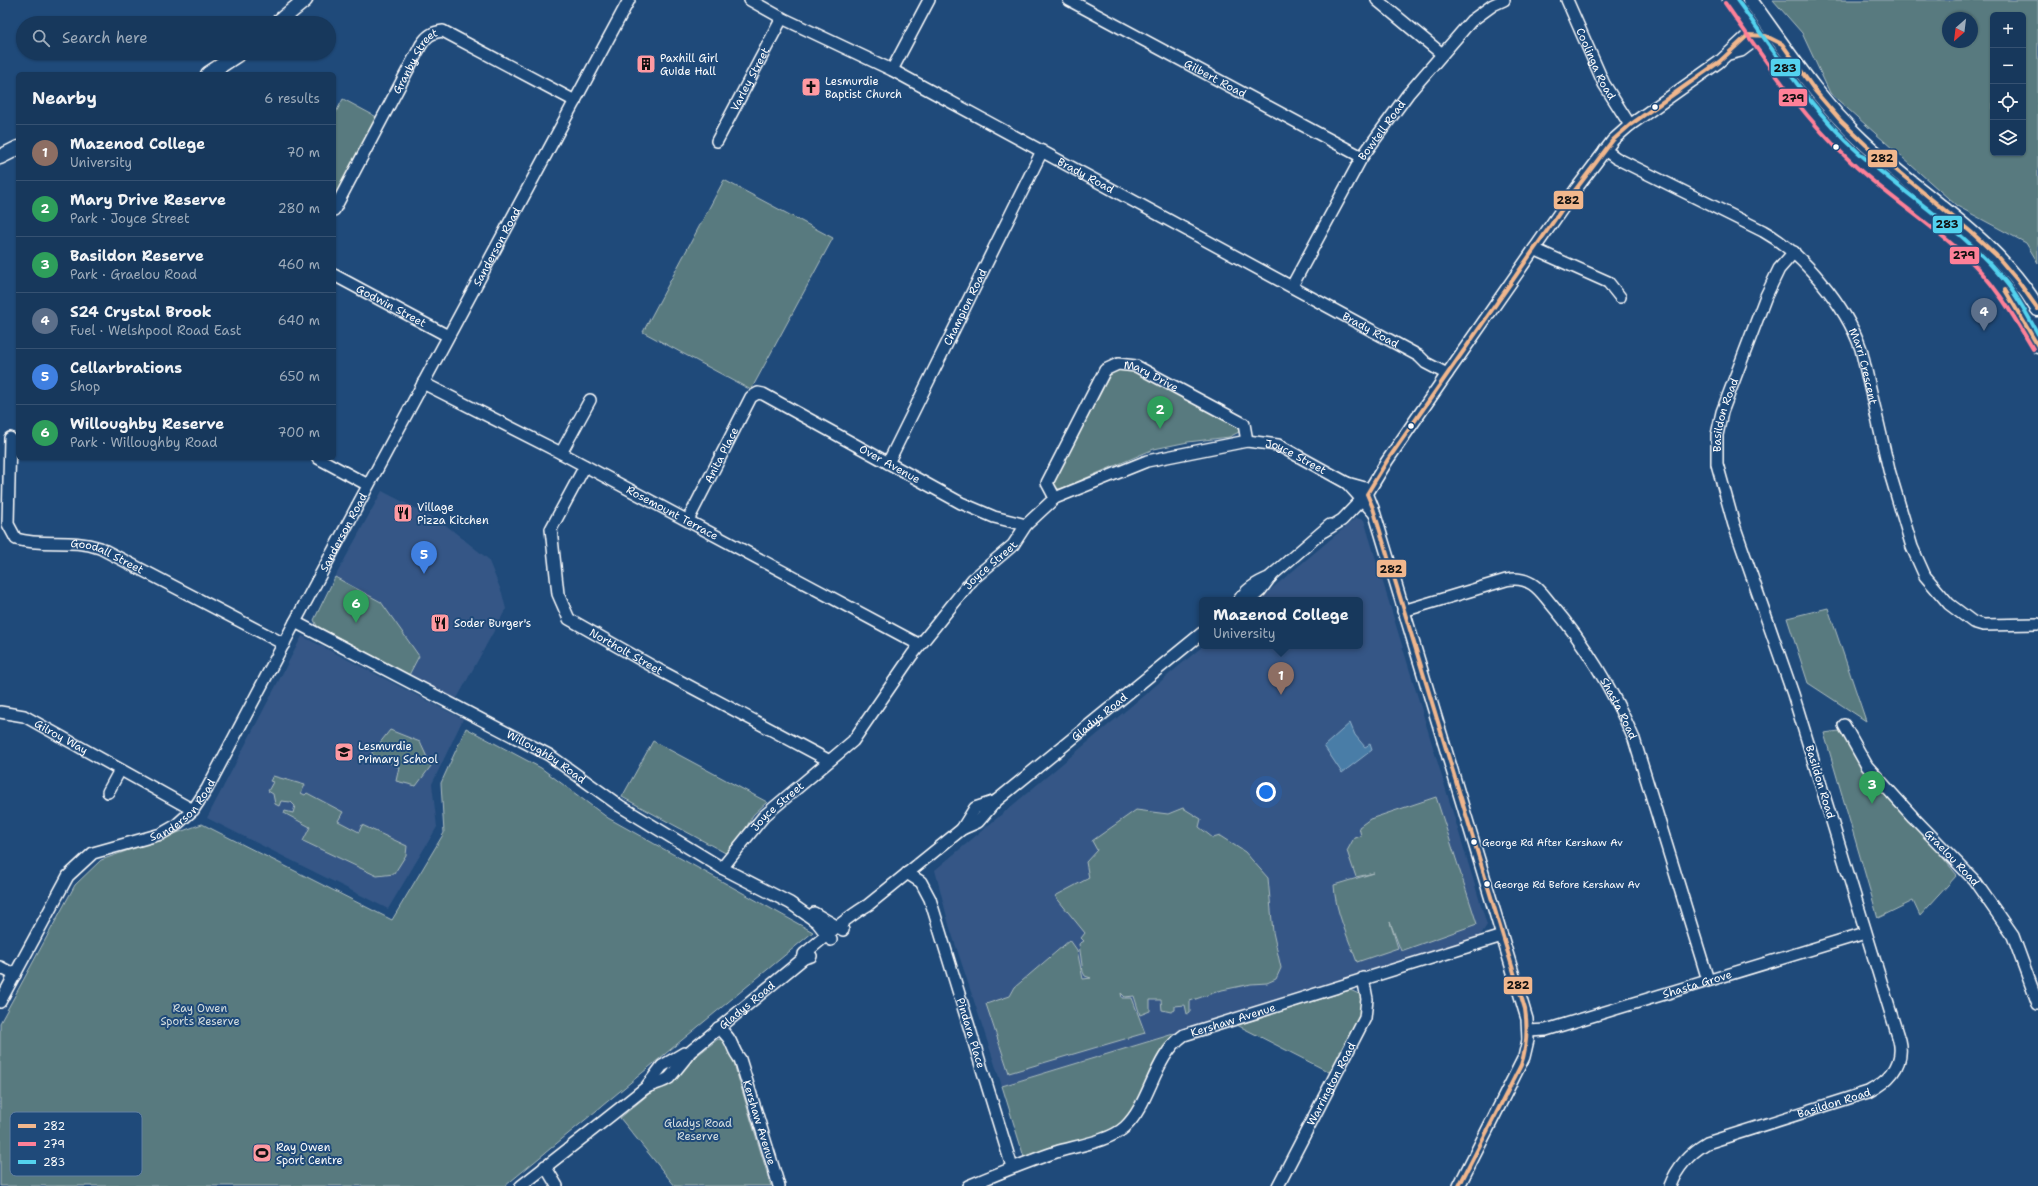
<!DOCTYPE html>
<meta charset="utf-8">
<style>
:root{--surface:#17385c;--page:#244365;--text:#f1f3f6;--muted:#9eacbb;--line:#365272;--accent:#8bbbb9}
body{margin:0;font-family:"Shantell Sans",sans-serif;background:var(--page);color:var(--text)}
.controls{position:absolute;right:12px;top:12px;display:grid;overflow:hidden;border-radius:6px;box-shadow:0 1px 3px #0004}
.controls button{width:36px;height:36px;display:grid;place-items:center;padding:0;border:0;border-bottom:1px solid var(--line);background:var(--surface);color:var(--text);font:20px sans-serif}
.compass{position:absolute;left:1942px;top:12px;width:36px;height:36px;border-radius:50%;background:var(--surface);box-shadow:0 1px 3px #0004;rotate:208deg}
.you{position:absolute;left:1266px;top:792px;width:14px;height:14px;margin:-10px;border:3px solid #fff;border-radius:50%;background:#1a73e8;box-shadow:0 0 0 6px #1a73e833}
.badge{display:grid;place-items:center;width:26px;height:26px;border-radius:50%;background:var(--accent);color:#fff;font-size:13px;font-weight:700}
.pin{position:absolute;translate:-50% -33px;filter:drop-shadow(0 1px 2px #0008)}
.pin::after{content:'';position:absolute;top:21px;width:14px;height:12px;background:inherit;clip-path:polygon(0 0,100% 0,50% 100%)}
.popup{position:absolute;left:1199px;top:597px;width:164px;height:52px;box-sizing:border-box;display:grid;place-content:center;border-radius:6px;background:var(--surface);filter:drop-shadow(0 1px 3px #0005);font-size:13px;white-space:nowrap;color:var(--muted)}
.popup b{font-size:15px;color:var(--text)}
.popup::after{content:'';position:absolute;left:50%;top:100%;margin-left:-8px;border:8px solid transparent;border-top-color:var(--surface)}
.list{margin:0;padding:0;list-style:none}
h2{display:flex;justify-content:space-between;align-items:center;height:52px;margin:0;padding:0 16px;font-size:17px}
h2 small{font-size:13px;font-weight:400;color:var(--muted)}
.list li{display:grid;grid-template-columns:26px 1fr auto;gap:12px;align-items:center;box-sizing:border-box;height:56px;padding:0 16px;border-top:1px solid var(--line)}
.list b{display:block;font-size:15px;white-space:nowrap}
.list p{margin:0;font-size:13px;white-space:nowrap;color:var(--muted)}
.list em{font-size:13px;font-style:normal;color:var(--muted)}
.icon{flex:none;width:22px;height:22px;fill:none;stroke:currentColor;stroke-width:2;stroke-linecap:round;stroke-linejoin:round}
.map{position:relative;flex:none;width:2038px;height:1186px;overflow:hidden}
.search{position:absolute;background:var(--surface);box-shadow:0 1px 3px #0004;left:16px;top:16px;width:320px;height:44px;display:flex;align-items:center;gap:10px;box-sizing:border-box;padding:0 14px;border-radius:22px;color:var(--muted);font-size:15px}
.panel{position:absolute;background:var(--surface);box-shadow:0 1px 3px #0004;left:16px;top:72px;width:320px;height:388px;border-radius:6px}
.map>svg:first-child{display:block}
</style>
<div class="map">
<svg width="2038" height="1186" viewBox="0 0 2038 1186">
<rect width="100%" height="100%" fill="#1f4a7a"/>
<filter id="ink" filterUnits="userSpaceOnUse"><feTurbulence type="fractalNoise" baseFrequency=".025" numOctaves="2"/><feDisplacementMap in="SourceGraphic" scale="8" xChannelSelector="R" yChannelSelector="G"/><feConvolveMatrix kernelMatrix="1 2 1 2 8 2 1 2 1" color-interpolation-filters="sRGB"/></filter>
<g filter="url(#ink)">
<!-- built -->
<g fill="#345786">
<polygon points="382,491 442,522 488,559 502,593 506,609 455,702 411,678 409,675 419,656 381,602 335,577"/>
<polygon points="1356,518 1364,520 1487,925 1480,936 1180,1032 1002,1086 949,925 935,870 1203,646 1360,646 1360,600 1258,600"/>
<polygon points="302,636 463,719 432,784 437,827 388,909 207,818"/>
</g>
<!-- green -->
<g fill="#587a7f" stroke="#acbcbf" fill-rule="evenodd">
<path d="M1773,0h265v263l-12,-20 -69,-37 -127,-113 -28,-60zM1993,15h30v138h-30zM1948,18h24v24h-24z"/>
<polygon points="343,99 386,122 334,219 334,116"/>
<polygon points="724,180 833,238 751,390 643,332"/>
<polygon points="1116,370 1131,370 1237,426 1239,432 1229,437 1188,442 1154,449 1065,487 1059,489 1055,487 1054,483 1058,474 1110,375"/>
<polygon points="335,577 381,602 419,656 409,675 317,626 314,620"/>
<polygon points="1828,608 1866,721 1808,683 1787,618"/>
<polygon points="466,728 541,768 608,818 813,932 505,1186 0,1186 0,1023 75,885 101,860 202,824 392,920 444,833 441,783"/>
<polygon points="390,730 420,742 431,766 416,786 396,781 399,767 371,754"/>
<polygon points="1839,731 1957,875 1920,916 1913,901 1878,918 1824,733"/>
<polygon points="653,741 767,802 753,815 731,856 622,797"/>
<polygon points="273,776 305,785 301,793 305,795 307,793 343,812 338,821 359,832 362,825 407,846 406,855 394,874 377,876 303,841 310,827 284,813 285,811 293,813 295,806 291,802 281,801 279,806 275,804 273,794 268,791 273,782 270,781"/>
<path d="M1436,797l41,127 -76,27 -11,-29 8,26 -41,14c-9,-25 -22,-51 -23,-77l40,-12 -18,4 -9,-26 7,-13 7,-2 -2,-9 11,-8z"/>
<polygon points="1183,808 1201,819 1199,827 1213,838 1220,836 1245,852 1268,878 1273,932 1281,968 1276,979 1267,983 1251,984 1222,990 1190,1001 1190,1012 1187,1014 1185,1005 1175,1006 1175,1010 1171,1012 1162,1010 1161,1000 1150,1000 1150,1011 1140,1015 1134,996 1125,997 1121,993 1122,998 1132,998 1145,1033 1009,1073 986,1004 1010,996 1015,987 1070,940 1077,950 1083,979 1091,978 1085,976 1083,972 1079,944 1084,941 1081,938 1085,933 1055,896 1089,878 1086,862 1097,850 1092,841 1136,810 1168,814"/>
<polygon points="1350,990 1359,994 1361,993 1363,1012 1333,1074 1237,1025"/>
<polygon points="1180,1032 1126,1126 1024,1157 1002,1086"/>
<polygon points="718,1039 725,1041 728,1044 771,1186 675,1186 620,1118 649,1094 669,1084 680,1069"/>
</g>
<!-- water -->
<polygon fill="#497da7" stroke="#92b1ca" points="1350,723 1355,735 1365,747 1370,744 1372,750 1342,773 1324,746"/>
<g fill="none" stroke-linecap="round" stroke-linejoin="round">
<!-- minor casing -->
<g stroke="#fff" stroke-width="14">
<g id="minor">
<path id="s1" d="M750,0l32,18 110,52 527,286 7,7 21,11"/>
<path id="s2" d="M1069,0l293,157"/>
<polyline points="1377,0 1442,54"/>
<path id="s3" d="M1567,0l37,84 26,41"/>
<polyline points="892,70 929,0"/>
<path id="s4" d="M717,141l65,-123"/>
<path id="s5" d="M1605,150l11,8 147,73c40,22 83,75 98,118l28,121 23,77 13,29 24,28 24,18 10,3 55,-1"/>
<path id="s6" d="M334,210l87,-165c6,-9 11,-13 22,-14l132,70"/>
<polyline points="1534,249 1608,282 1620,297"/>
<path id="s7" d="M334,275l114,61"/>
<path id="s8" d="M1292,286l70,-129 46,-63 63,-73 22,-16 11,-5"/>
<path id="s9" d="M423,383l138,70 359,192"/>
<path id="s10" d="M10,438l-2,86 8,15c29,8 54,-1 84,9l184,96"/>
<polyline points="561,453 590,400"/>
<polyline points="318,458 368,485"/>
<path id="s11" d="M888,463l154,-312"/>
<path id="s12" d="M585,466l-34,63 7,65 11,25 90,51 169,90"/>
<polyline points="1347,483 1365,488 1373,508 1527,1019 1528,1040 1524,1057 1459,1186"/>
<path id="s13" d="M1055,498l-8,-15 58,-113 13,-6 18,2 108,58 3,17"/>
<path id="s14" d="M688,520l63,-123 7,-4 5,1 198,109 33,14 32,8"/>
<polyline points="1324,531 1342,520 1367,494 1387,461 1447,374 1576,189 1613,140 1630,125 1719,62 1748,35 1754,34 1753,42 1741,51 1729,54"/>
<path d="M1239,600c8,-12 19,-18 32,-23"/>
<polyline points="1250,600 1260,591 1271,576 1330,525"/>
<path id="s15" d="M1403,611l103,-31c9,-2 18,-1 26,4 8,5 13,13 19,20 34,40 62,86 83,135l74,241"/>
<path id="s16" d="M295,622l254,133 71,51 102,62 68,35 27,19 14,18"/>
<path id="s17" d="M0,712l24,4 169,94"/>
<path id="s18" d="M1844,725l23,41 46,51 61,63 39,56 25,68"/>
<polyline points="108,792 120,770"/>
<polyline points="962,829 975,808 996,801"/>
<path id="s19" d="M722,868l42,-52 89,-75 59,-86 61,-76 40,-34 13,-20 29,-27 92,-37 100,-20 31,4 69,38 27,30"/>
<path id="s20" d="M907,873l14,9 9,17 82,268"/>
<polyline points="814,913 843,930"/>
<path id="s21" d="M804,958v-4c21,-17 41,-36 64,-49l94,-76 16,-7 18,-21 206,-168"/>
<polyline points="0,967 15,975"/>
<path id="s22" d="M0,1002l68,-126 25,-23 68,-19 14,-8 18,-16 14,-21 88,-167 334,-622"/>
<path id="s23" d="M718,1028c17,12 12,20 22,31l39,127"/>
<path id="s24" d="M1528,1031l18,-1 319,-97"/>
<polyline points="647,1086 662,1066 684,1053"/>
<polyline points="545,1166 557,1186"/>
<path id="s25" d="M521,1186c41,-32 82,-64 123,-97 7,-5 18,-6 25,-11 3,-3 20,-24 21,-26l114,-94 7,-2"/>
<path id="s26" d="M968,1186c29,-12 58,-24 88,-34 20,-6 54,-11 69,-25 25,-23 29,-71 59,-92l318,-99"/>
<path id="s27" d="M1278,1186l87,-168 2,-19 -4,-21"/>
<path id="s28" d="M1670,1186c7,-19 20,-33 37,-43l161,-51c21,-11 37,-27 31,-52l-106,-346 -59,-169 -17,-61v-29l5,-23 44,-116 13,-27 15,-17"/>
</g>
</g>
<!-- major casing -->
<g stroke="#fff" stroke-width="17">
<g id="major">
<polyline points="1730,0 1795,91 1831,134 1854,157 1966,248 1999,283 2012,300 2038,346"/>
<path d="M1750,0c35,48 67,99 111,140 60,57 134,97 177,169"/>
<polyline points="277,23 305,0"/>
<polyline points="208,74 240,53"/>
<polyline points="0,157 18,148"/>
</g>
</g>
<!-- minor -->
<use href="#minor" stroke="#1f4a7a" stroke-width="11"/>
<!-- major -->
<use href="#major" stroke="#1f4a7a" stroke-width="14"/>
<!-- bus-1 casing -->
<g stroke="#1f4a7a" stroke-width="7">
<g id="bus-1">
<polyline points="2005,290 2038,346"/>
<path d="M1459,1186l62,-121c6,-19 7,-36 4,-56l-152,-501 -6,-14 20,-33 189,-272 37,-49 17,-15 89,-63 29,-27 18,1 16,8 34,48 25,29 25,24 105,87 25,23 22,26 20,28"/>
</g>
</g>
<!-- bus-2 casing -->
<g stroke="#1f4a7a" stroke-width="7">
<path id="bus-2" d="M1725,3c39,55 75,111 124,157 35,34 77,60 112,92 32,28 51,61 72,97"/>
</g>
<!-- bus-3 casing -->
<g stroke="#1f4a7a" stroke-width="7">
<path id="bus-3" d="M1737,0c38,52 73,109 121,152 48,44 105,77 146,128 14,16 23,35 34,54"/>
</g>
<!-- bus-1 -->
<use href="#bus-1" stroke="#f1b78d" stroke-width="4"/>
<!-- bus-2 -->
<use href="#bus-2" stroke="#ff8098" stroke-width="4"/>
<!-- bus-3 -->
<use href="#bus-3" stroke="#53d2ee" stroke-width="4"/>
</g>
</g>
<!-- icons -->
<defs>
<g id="building-square" transform="scale(1)"><rect x="-9" y="-9" width="18" height="18" rx="4" fill="#ff9aa2" stroke="#1f4a7a"/><path d="M-4-6H4V6H1V3H-1V6H-4ZM-2.5-4.3h1.7v1.8h-1.7ZM.8-4.3h1.7v1.8H.8ZM-2.5-1h1.7V.8h-1.7ZM.8-1h1.7V.8H.8Z" fill="#111"/></g>
<g id="church-square" transform="scale(1)"><rect x="-9" y="-9" width="18" height="18" rx="4" fill="#ff9aa2" stroke="#1f4a7a"/><path d="M-1.2-6h2.4v3.5h3.3v2.4h-3.3V6h-2.4V-.1h-3.3v-2.4h3.3Z" fill="#111"/></g>
<g id="restaurant-square" transform="scale(1)"><rect x="-9" y="-9" width="18" height="18" rx="4" fill="#ff9aa2" stroke="#1f4a7a"/><path d="M-5-6h1v4h1v-4h1v4h1v-4h1v5L-1.5 .5V6h-2V.5L-5-1ZM5-6V6H3V1.5H1.5Q1.5-4 5-6Z" fill="#111"/></g>
<g id="school-square" transform="scale(1)"><rect x="-9" y="-9" width="18" height="18" rx="4" fill="#ff9aa2" stroke="#1f4a7a"/><path d="M0-5L7-2L0 1L-7-2ZM-4 1L0 2.5L4 1V4Q0 6-4 4Z" fill="#111"/></g>
<g id="stadium-square" transform="scale(1)"><rect x="-9" y="-9" width="18" height="18" rx="4" fill="#ff9aa2" stroke="#1f4a7a"/><path d="M0-5a6.5 5 0 1 0 0 10a6.5 5 0 1 0 0-10ZM-3.5-1.8h7v3.6h-7Z" fill="#111"/></g>
</defs>
<g fill-rule="evenodd">
<use href="#building-square" x="646" y="64"/>
<use href="#church-square" x="811" y="87"/>
<use href="#restaurant-square" x="403" y="513"/>
<use href="#restaurant-square" x="440" y="623"/>
<use href="#school-square" x="344" y="752"/>
<use href="#stadium-square" x="262" y="1153"/>
</g>
<!-- markers -->
<g fill="#fff" stroke="#1f4a7a" stroke-width="1.5">
<circle cx="1655" cy="107" r="3.5"/>
<circle cx="1836" cy="147" r="3.5"/>
<circle cx="1411" cy="426" r="3.5"/>
<circle cx="1474" cy="842" r="3.5"/>
<circle cx="1487" cy="884" r="3.5"/>
</g>
<g text-anchor="middle" dominant-baseline="central" stroke-width="4" stroke-linejoin="round" paint-order="stroke">
<!-- bus labels -->
<g font-size="10" fill="#fff" stroke="#1f4a7a" text-anchor="start">
<text x="1482" y="842">George Rd After Kershaw Av</text>
<text x="1494" y="884">George Rd Before Kershaw Av</text>
</g>
<!-- poi labels -->
<g font-size="11" fill="#fff" stroke="#1f4a7a" text-anchor="start">
<text x="660" y="58">Paxhill Girl<tspan x="660" dy="13">Guide Hall</tspan></text>
<text x="825" y="81">Lesmurdie<tspan x="825" dy="13">Baptist Church</tspan></text>
<text x="417" y="507">Village<tspan x="417" dy="13">Pizza Kitchen</tspan></text>
<text x="454" y="623">Soder Burger's</text>
<text x="358" y="746">Lesmurdie<tspan x="358" dy="13">Primary School</tspan></text>
<text x="276" y="1147">Ray Owen<tspan x="276" dy="13">Sport Centre</tspan></text>
</g>
<!-- street labels -->
<g font-size="11" fill="#fff" stroke="#1f4a7a">
<text stroke="none"><textPath href="#s3" startOffset="70">Coolinga Road</textPath></text>
<text stroke="none"><textPath href="#s6" startOffset="170">Granby Street</textPath></text>
<text stroke="none"><textPath href="#s2" startOffset="166">Gilbert Road</textPath></text>
<text stroke="none"><textPath href="#s4" startOffset="70">Varley Street</textPath></text>
<text stroke="none"><textPath href="#s8" startOffset="180">Bowtell Road</textPath></text>
<text stroke="none"><textPath href="#s1" startOffset="379">Brady Road</textPath></text>
<text stroke="none"><textPath href="#s22" startOffset="928">Sanderson Road</textPath></text>
<text stroke="none"><textPath href="#s7" startOffset="65">Godwin Street</textPath></text>
<text stroke="none"><textPath href="#s11" startOffset="174">Champion Road</textPath></text>
<text stroke="none"><textPath href="#s1" startOffset="703">Brady Road</textPath></text>
<text stroke="none"><textPath href="#s5" startOffset="351">Marri Crescent</textPath></text>
<text stroke="none"><textPath href="#s13" startOffset="194">Mary Drive</textPath></text>
<text stroke="none"><textPath href="#s28" startOffset="947">Basildon Road</textPath></text>
<text stroke="none"><textPath href="#s14" startOffset="73">Anita Place</textPath></text>
<text stroke="none"><textPath href="#s19" startOffset="754">Joyce Street</textPath></text>
<text stroke="none"><textPath href="#s14" startOffset="296">Over Avenue</textPath></text>
<text stroke="none"><textPath href="#s9" startOffset="281">Rosemount Terrace</textPath></text>
<text stroke="none"><textPath href="#s22" startOffset="604">Sanderson Road</textPath></text>
<text stroke="none"><textPath href="#s10" startOffset="197">Goodall Street</textPath></text>
<text stroke="none"><textPath href="#s19" startOffset="407">Joyce Street</textPath></text>
<text stroke="none"><textPath href="#s12" startOffset="230">Northolt Street</textPath></text>
<text stroke="none"><textPath href="#s15" startOffset="287">Shasta Road</textPath></text>
<text stroke="none"><textPath href="#s21" startOffset="384">Gladys Road</textPath></text>
<text stroke="none"><textPath href="#s17" startOffset="67">Gilroy Way</textPath></text>
<text stroke="none"><textPath href="#s16" startOffset="285">Willoughby Road</textPath></text>
<text transform="translate(1820 782) rotate(73)">Basildon Road</text>
<text stroke="none"><textPath href="#s22" startOffset="280">Sanderson Road</textPath></text>
<text stroke="none"><textPath href="#s19" startOffset="83">Joyce Street</textPath></text>
<text stroke="none"><textPath href="#s18" startOffset="172">Graelou Road</textPath></text>
<text stroke="none"><textPath href="#s24" startOffset="176">Shasta Grove</textPath></text>
<text stroke="none"><textPath href="#s25" startOffset="291">Gladys Road</textPath></text>
<text stroke="none"><textPath href="#s26" startOffset="330">Kershaw Avenue</textPath></text>
<text stroke="none"><textPath href="#s20" startOffset="176">Pindara Place</textPath></text>
<text stroke="none"><textPath href="#s27" startOffset="115">Warrington Road</textPath></text>
<text stroke="none"><textPath href="#s28" startOffset="191">Basildon Road</textPath></text>
<text stroke="none"><textPath href="#s23" startOffset="105">Kershaw Avenue</textPath></text>
</g>
<!-- park labels -->
<g font-size="11" fill="#d5dedf" stroke="#1f4a7a">
<text x="200" y="1008">Ray Owen<tspan x="200" dy="13">Sports Reserve</tspan></text>
<text x="698" y="1123">Gladys Road<tspan x="698" dy="13">Reserve</tspan></text>
</g>
</g>
<!-- legend -->
<rect x="10" y="1112" width="132" height="64" rx="6" fill="#1f4a7a" stroke="#6280a2" stroke-width="1"/>
<rect x="18" y="1124" width="18" height="4" fill="#f1b78d"/>
<rect x="18" y="1142" width="18" height="4" fill="#ff8098"/>
<rect x="18" y="1160" width="18" height="4" fill="#53d2ee"/>
<g font-size="11" fill="#fff">
<text x="43" y="1130">282</text>
<text x="43" y="1148">279</text>
<text x="43" y="1166">283</text>
</g>
<g stroke="#1f4a7a" stroke-width="1.5">
<rect x="1770" y="58" width="31" height="19" rx="4" fill="#53d2ee"/>
<rect x="1778" y="88" width="30" height="19" rx="4" fill="#ff8098"/>
<rect x="1867" y="149" width="31" height="19" rx="4" fill="#f1b78d"/>
<rect x="1553" y="190" width="31" height="20" rx="4" fill="#f1b78d"/>
<rect x="1932" y="215" width="31" height="19" rx="4" fill="#53d2ee"/>
<rect x="1949" y="246" width="31" height="19" rx="4" fill="#ff8098"/>
<rect x="1376" y="559" width="31" height="19" rx="4" fill="#f1b78d"/>
<rect x="1503" y="976" width="30" height="19" rx="4" fill="#f1b78d"/>
</g>
<g font-size="11" text-anchor="middle" font-weight="bold" fill="#111">
<text x="1785" y="72">283</text>
<text x="1793" y="102">279</text>
<text x="1882" y="162">282</text>
<text x="1568" y="204">282</text>
<text x="1947" y="228">283</text>
<text x="1964" y="259">279</text>
<text x="1391" y="573">282</text>
<text x="1518" y="989">282</text>
</g>
</svg>
<div class="controls">
<button>+</button>
<button>−</button>
<button><svg class="icon" aria-label="locate" viewBox="0 0 24 24"><circle cx="12" cy="12" r="6"/><path d="M12 2v4M12 18v4M2 12h4M18 12h4"/></svg></button>
<button><svg class="icon" aria-label="layers" viewBox="0 0 24 24"><path d="M12 4l9 5-9 5-9-5zM3 14l9 5 9-5"/></svg></button>
</div>
<svg class="compass" viewBox="-18 -18 36 36"><path d="M0-13l5 13h-10z" fill="#e53935"/><path d="M0 13l5-13h-10z" fill="#9eacbb"/></svg>
<div class="you"></div>
<div class="pin badge" style="left:1281px;top:695px;background:#8d6e63">1</div>
<div class="popup"><b>Mazenod College</b>University</div>
<div class="pin badge" style="left:1160px;top:429px;background:#2e9e5b">2</div>
<div class="pin badge" style="left:1872px;top:804px;background:#2e9e5b">3</div>
<div class="pin badge" style="left:1984px;top:331px;background:#5c6f8a">4</div>
<div class="pin badge" style="left:424px;top:574px;background:#3f7fe0">5</div>
<div class="pin badge" style="left:356px;top:623px;background:#2e9e5b">6</div>
<div class="search"><svg class="icon" aria-label="search" viewBox="0 0 24 24"><circle cx="10" cy="10" r="6"/><path d="M15 15l6 6"/></svg>Search here</div>
<section class="panel">
<h2>Nearby<small>6 results</small></h2>
<ul class="list">
<li><span class="badge" style="background:#8d6e63">1</span><div><b>Mazenod College</b><p>University</p></div><em>70 m</em></li>
<li><span class="badge" style="background:#2e9e5b">2</span><div><b>Mary Drive Reserve</b><p>Park · Joyce Street</p></div><em>280 m</em></li>
<li><span class="badge" style="background:#2e9e5b">3</span><div><b>Basildon Reserve</b><p>Park · Graelou Road</p></div><em>460 m</em></li>
<li><span class="badge" style="background:#5c6f8a">4</span><div><b>S24 Crystal Brook</b><p>Fuel · Welshpool Road East</p></div><em>640 m</em></li>
<li><span class="badge" style="background:#3f7fe0">5</span><div><b>Cellarbrations</b><p>Shop</p></div><em>650 m</em></li>
<li><span class="badge" style="background:#2e9e5b">6</span><div><b>Willoughby Reserve</b><p>Park · Willoughby Road</p></div><em>700 m</em></li>
</ul>
</section>
</div>
